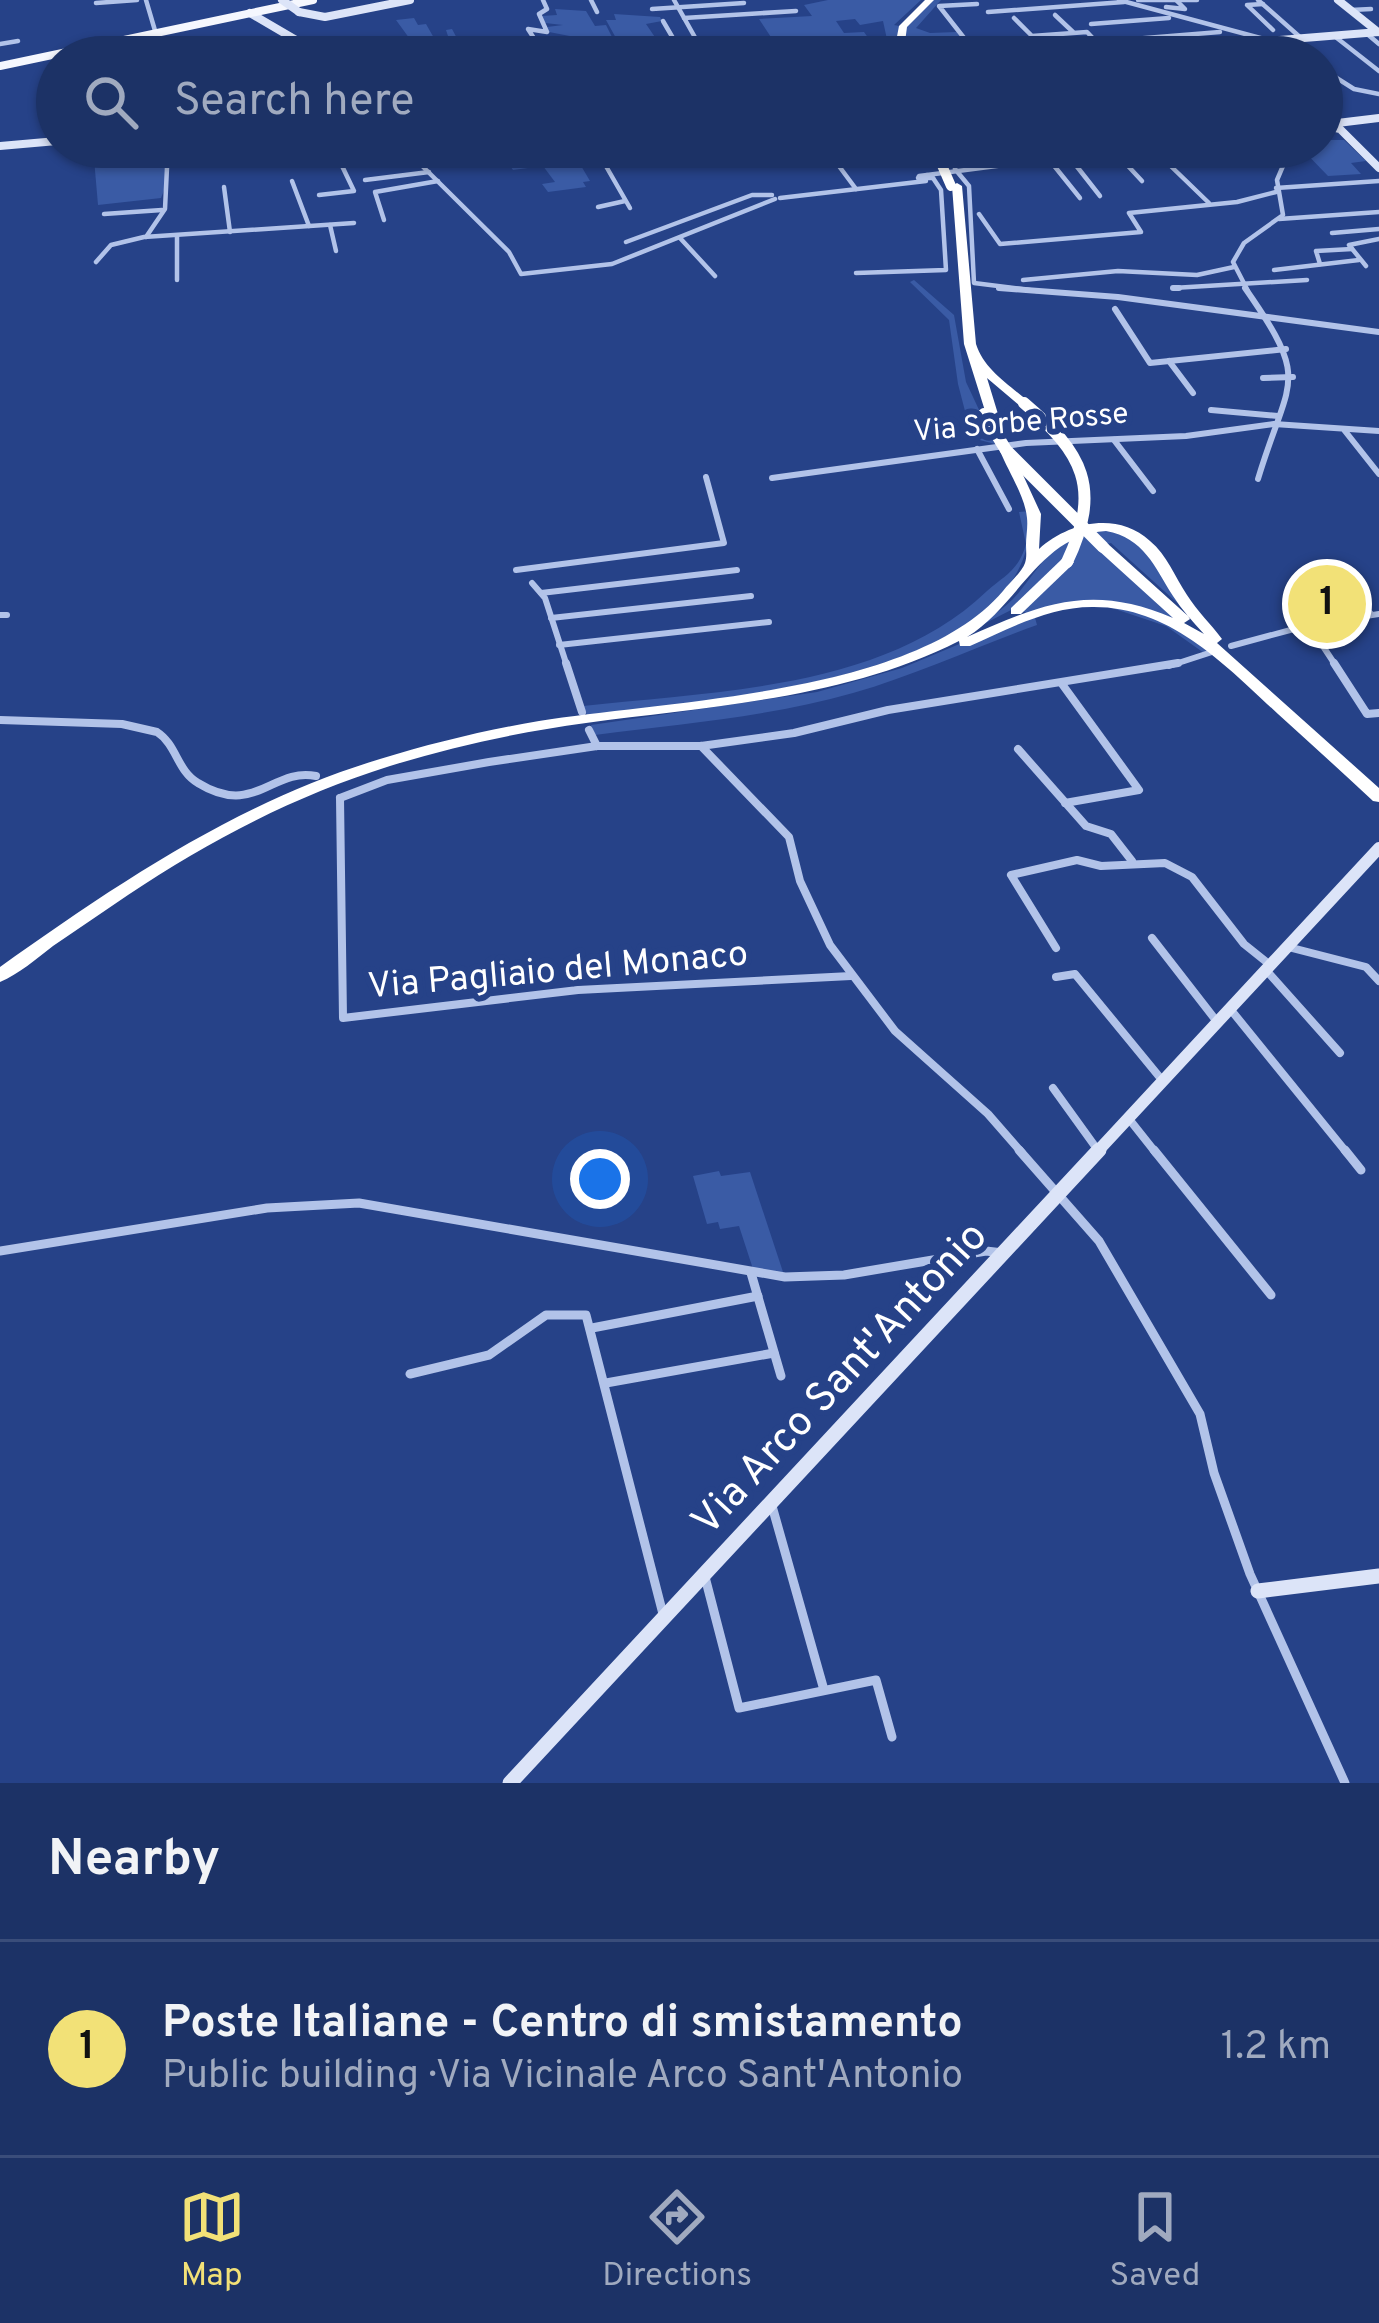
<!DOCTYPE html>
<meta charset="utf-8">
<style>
:root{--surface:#1c3266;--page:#253a6c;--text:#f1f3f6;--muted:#a0aabf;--line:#3a4d7a;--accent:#f2e177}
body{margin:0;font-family:Overpass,sans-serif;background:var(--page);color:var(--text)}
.you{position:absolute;left:600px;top:1179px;width:42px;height:42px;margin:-30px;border:9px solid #fff;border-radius:50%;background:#1a73e8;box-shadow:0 0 0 18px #1a73e833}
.badge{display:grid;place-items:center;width:78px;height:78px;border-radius:50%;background:var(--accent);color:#111;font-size:39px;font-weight:700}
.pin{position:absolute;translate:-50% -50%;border:6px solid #fff;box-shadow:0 3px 12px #0006}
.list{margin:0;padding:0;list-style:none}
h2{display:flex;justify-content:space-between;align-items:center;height:156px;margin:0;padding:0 48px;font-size:51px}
h2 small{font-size:39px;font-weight:400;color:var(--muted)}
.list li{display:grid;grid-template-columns:78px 1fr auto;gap:36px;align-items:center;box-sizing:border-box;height:216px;padding:0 48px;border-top:3px solid var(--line)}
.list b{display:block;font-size:45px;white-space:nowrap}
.list p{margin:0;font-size:39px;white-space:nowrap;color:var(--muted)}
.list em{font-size:39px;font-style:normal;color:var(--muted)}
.icon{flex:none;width:66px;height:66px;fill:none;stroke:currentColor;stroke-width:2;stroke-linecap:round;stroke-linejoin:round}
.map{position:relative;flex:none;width:1379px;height:1783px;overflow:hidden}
.search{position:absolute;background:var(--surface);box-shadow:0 3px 9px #0004;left:36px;right:36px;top:36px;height:132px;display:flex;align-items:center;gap:30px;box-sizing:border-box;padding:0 42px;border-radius:66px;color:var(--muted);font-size:45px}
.sheet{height:372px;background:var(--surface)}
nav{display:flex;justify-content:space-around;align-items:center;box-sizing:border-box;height:168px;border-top:3px solid var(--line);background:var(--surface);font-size:33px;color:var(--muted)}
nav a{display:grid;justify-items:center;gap:6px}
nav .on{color:var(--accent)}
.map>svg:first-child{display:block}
</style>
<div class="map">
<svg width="1379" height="1783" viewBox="0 0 1379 1783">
<rect width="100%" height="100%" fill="#264288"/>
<!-- green -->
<g fill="#3a5ba5">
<polygon points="828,0 921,0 894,25 904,27 933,0 941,0 916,28 930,33 957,32 971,50 924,57 888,44 883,21 860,25 855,19 836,21 844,33 864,32 869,39 837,41 841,47 854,47 862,57 784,57 759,19 812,16 804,5"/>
<polygon points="555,9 586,11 595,26 606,25 616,45 549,32 547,27 563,25 545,23 542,16 557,15"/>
<polygon points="614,14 660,17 662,21 646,24 663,49 678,48 683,56 622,49 606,20 616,20"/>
<polygon points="414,18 418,25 426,24 434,38 448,36 446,30 452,29 467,57 423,57 396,20"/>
<polygon points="1322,140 1344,140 1366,161 1351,163 1361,174 1328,176 1300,147 1322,147"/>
<polygon points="93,147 166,147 166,185 161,198 98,205"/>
<polygon points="473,147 570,147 590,181 583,182 586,187 548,192 542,184 555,182 543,166 513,170 508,163 537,159 532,150 481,157"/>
<polygon points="914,280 954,315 966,382 995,444 972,438 958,384 949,320 910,282"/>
<path d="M1030,511c12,171 -327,188 -443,204l-4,-9c135,-15 302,-17 404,-115 18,-16 32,-21 39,-47l-7,-32z"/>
<path d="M1110,530l30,10 44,69 -73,-66 -13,4 83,76 -63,-21 43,16 50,32 -7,3 -38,-27 -66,-22 -66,10 3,11c-62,22 -121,50 -184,68 -84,24 -172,31 -258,42l-4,-10 226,-33 85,-24 127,-53 -12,-8 -51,26c19,-13 40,-24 54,-42 32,-39 36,-59 90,-61z"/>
<polygon points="719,1171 721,1176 750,1172 783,1272 753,1269 739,1226 720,1229 718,1222 707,1224 693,1176"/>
</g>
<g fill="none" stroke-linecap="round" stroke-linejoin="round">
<!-- street-far3 -->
<g stroke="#b2c3e9" stroke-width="4.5">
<polyline points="146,0 156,34"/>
<polyline points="543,0 547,9 539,14 547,32 528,29 546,57"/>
<polyline points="591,0 597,12"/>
<polyline points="674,0 706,57"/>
<polyline points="1119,0 1264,39"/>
<polyline points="1138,0 1197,0"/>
<polyline points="1258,0 1301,38"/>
<polyline points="96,3 137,0"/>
<polyline points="977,4 939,6 979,57"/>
<polyline points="1263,4 1247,5 1273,30"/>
<polyline points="1166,7 1185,9 1176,0"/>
<polyline points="652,9 744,3"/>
<polyline points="1351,10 1371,9"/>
<polyline points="988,12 1124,2"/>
<polyline points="1055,15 1073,32"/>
<polyline points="684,18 796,11"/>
<polyline points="1014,18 1032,36 1087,32 1107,53"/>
<polyline points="663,21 684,57"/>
<polyline points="1091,24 1169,18"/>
<polyline points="1366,33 1379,44"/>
<polyline points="1333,35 1379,71"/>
<polyline points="142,36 153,57"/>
<polyline points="1096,42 1220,32"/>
<polyline points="1248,43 1266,57"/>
<polyline points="0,44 18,41"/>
<polyline points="1224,44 1239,57"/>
<polyline points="278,57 309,53"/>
<polyline points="1324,70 1354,89 1379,94"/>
<polyline points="403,147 509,252 521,274 612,264 775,199"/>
<polyline points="595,147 630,208"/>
<polyline points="994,147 1008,164"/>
<polyline points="1039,147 1080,198"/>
<polyline points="1151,147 1209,203"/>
<polyline points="1116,153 1142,181"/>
<polyline points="830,154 856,189"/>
<polyline points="1071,159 1100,196"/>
<polyline points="955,169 969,186 974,283 1037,291"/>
<polyline points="927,175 1145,147"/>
<polygon points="927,175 933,178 918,178 919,176"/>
<polyline points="365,180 429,172"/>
<polyline points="292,181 309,226"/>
<polyline points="224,187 230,232"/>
<polyline points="1276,188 1379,181"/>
<polyline points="319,195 354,191 333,147"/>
<polyline points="780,198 926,181"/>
<polyline points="598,207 625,201"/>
<polyline points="104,214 162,210"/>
<polyline points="979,214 1000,244 1141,232 1129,213 1237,202 1276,192"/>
<polyline points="1279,219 1379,212"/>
<polyline points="384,220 375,192 438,181"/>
<polyline points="330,225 336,251"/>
<polyline points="1332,233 1379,229"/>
<polyline points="177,236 177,280"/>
<polyline points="146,237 165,209 168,147"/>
<polyline points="680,238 715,276"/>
<polyline points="626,242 752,195 772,195"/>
<polyline points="96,262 111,245 144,237 354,223"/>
<polyline points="1320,264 1316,251 1352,249"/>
<polyline points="1366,266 1349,245 1379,239"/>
<polyline points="1274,270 1359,260"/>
<polyline points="856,273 946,270 941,190 933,178"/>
<polyline points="1023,280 1118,271 1197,275 1234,267"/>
<polyline points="1173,288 1307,280"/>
<polyline points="1248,291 1233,262 1244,243 1283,215 1277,180 1291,147"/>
</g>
<!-- street-far2 -->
<g stroke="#b2c3e9" stroke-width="6">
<polyline points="999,288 1118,297 1379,332"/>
<polyline points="1173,288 1179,288"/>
<path d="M1245,288c67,96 44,88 13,191"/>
<polyline points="1115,309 1150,363 1286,349"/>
<polyline points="1169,361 1193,393"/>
<polyline points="1263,378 1293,377"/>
<polyline points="1211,410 1278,416"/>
<polyline points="1345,431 1379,474"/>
<polyline points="1114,440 1153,491"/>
<polyline points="977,449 1009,509"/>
<polyline points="772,478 1026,443 1186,436 1274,424 1379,431"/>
<polyline points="516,570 724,543 706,477"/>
<polyline points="532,583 545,598 567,666"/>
<polyline points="541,593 737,570"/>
<polyline points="1349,597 1355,596 1371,614"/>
<polyline points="0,615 7,615"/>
<polyline points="551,618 751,596"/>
<polyline points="559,645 769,622"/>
<polyline points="1231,646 1309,625"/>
<polyline points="1169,666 1212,652"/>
<polyline points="1336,666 1309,625 1379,614"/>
</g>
<!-- street-far1 -->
<g stroke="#b2c3e9" stroke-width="8">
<polyline points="566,663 582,712"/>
<polyline points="1334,663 1367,714 1379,713"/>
<polyline points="1062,684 1139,790 1065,803"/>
<path d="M0,720l122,4 35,8c20,13 20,39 41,51 57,35 74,-16 118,-7"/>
<polyline points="589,730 597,746"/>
<polyline points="701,746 789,837 800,881 830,945 895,1031 988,1114 1022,1153"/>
<polyline points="1018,749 1086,826 1111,834 1132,861"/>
<polyline points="340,798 387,780 489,762 597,746 701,746 794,733 888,710 1178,663"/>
<polyline points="340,798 343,1018 578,990 851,976"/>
<polyline points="1152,938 1218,1023"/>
<polyline points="1288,947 1366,967 1379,981"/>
<polyline points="1056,948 1011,875 1077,860 1101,866 1165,863 1192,877 1244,944 1269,964"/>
<polyline points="1266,970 1340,1053"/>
<polyline points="1056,977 1075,974 1162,1080"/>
<polyline points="1231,1010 1347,1153"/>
<polyline points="1053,1088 1097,1149"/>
<polyline points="1129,1119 1156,1153"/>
</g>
<!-- street -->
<g stroke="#b2c3e9" stroke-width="9">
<polyline points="1019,1150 1099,1241 1200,1414 1214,1473 1250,1574 1345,1783"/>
<polyline points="1154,1150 1271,1295"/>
<polyline points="1345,1150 1361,1170"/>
<polyline points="0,1251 267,1208 359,1203 785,1277 844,1275 986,1251 1003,1253"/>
<polyline points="751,1273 781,1376"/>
<polyline points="592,1328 758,1296"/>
<polyline points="410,1374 489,1355 546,1315 586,1315 664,1618"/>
<polyline points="606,1383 774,1353"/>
<polyline points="772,1506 824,1690"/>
<polyline points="705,1577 739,1708 876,1680 892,1737"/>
</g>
<!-- secondary-far2 -->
<g stroke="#dce4f8" stroke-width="8">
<polyline points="1338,0 1378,32"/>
<polyline points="299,12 325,17 410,0"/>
<polyline points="250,13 296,40 311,57"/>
<polyline points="1068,57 1379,32"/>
<polyline points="1329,124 1379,118"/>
<polyline points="1322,125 1340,129 1379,168"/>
<polyline points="0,146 57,141"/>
</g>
<!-- secondary-far1 -->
<polyline stroke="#dce4f8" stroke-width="12" points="1096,1153 1379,848"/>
<!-- secondary -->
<g stroke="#dce4f8" stroke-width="15">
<polyline points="1258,1591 1379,1576"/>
<polyline points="510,1783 1099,1150"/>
</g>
<!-- primary -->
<polyline stroke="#f5f7fe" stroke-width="8" points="0,66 313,0"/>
<!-- highway -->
<g fill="#fff" fill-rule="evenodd">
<polygon points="925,0 934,0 907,27 903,57 893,57 899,26"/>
<path d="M957,183l5,3 14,158c8,26 34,41 54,59l-6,4 -4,-1 -33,-28 11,36 -6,4 -6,-4 -22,-70 -12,-158z"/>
<path d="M1006,447l6,4 29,63 -2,35c30,-27 78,-38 111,-8 17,14 25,36 37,54 10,16 24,29 35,44l-5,4 162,145v14l-6,-1c-31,-29 -63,-58 -95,-87 -53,-49 -108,-108 -186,-107 -43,0 -84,22 -122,39h-10l-1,-5c-114,58 -248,65 -373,82 -66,9 -132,23 -196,43 -93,29 -182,75 -262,129 -25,17 -50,34 -75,51 -17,13 -34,28 -53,36v-15c118,-84 240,-166 380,-208 52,-16 106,-29 159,-38 130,-21 376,-26 464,-130 6,-8 19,-19 22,-28 2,-6 1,-12 1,-18 0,-9 2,-18 1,-27 -2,-22 -19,-47 -27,-67zM1106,531c38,7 48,35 67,65 9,14 20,26 31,38l-20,-11 6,-4 -2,-3 -80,-72h-10v6l75,68c-81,-35 -130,-15 -206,19 52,-32 73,-102 139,-106z"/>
<polygon points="1067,558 1074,562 1072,565 1021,614 1011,614 1011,608 1062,559"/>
</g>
<!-- secondary-bridge -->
<polyline stroke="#dce4f8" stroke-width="8" points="282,0 299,12"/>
<!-- highway-bridge-far1 -->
<polyline stroke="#fff" stroke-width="10" points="934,147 951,186"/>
<!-- highway-bridge -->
<g stroke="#fff" stroke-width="12">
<path d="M1024,403c59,50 78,85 43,159"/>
<polyline points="984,414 1006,450 1103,547"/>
</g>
</g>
<g text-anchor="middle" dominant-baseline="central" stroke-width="12" stroke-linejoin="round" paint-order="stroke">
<!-- far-street labels -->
<g font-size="30" fill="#fff" stroke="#264288">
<text transform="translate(1021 424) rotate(-5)">Via Sorbe Rosse</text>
</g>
<!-- street labels -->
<g font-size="36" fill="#fff" stroke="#264288">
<text transform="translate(558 972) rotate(-5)">Via Pagliaio del Monaco</text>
</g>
<!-- near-street labels -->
<g font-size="42" fill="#fff" stroke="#264288">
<text transform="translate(841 1380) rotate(-47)">Via Arco Sant'Antonio</text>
</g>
</g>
</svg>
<div class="you"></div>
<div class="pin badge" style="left:1327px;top:604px">1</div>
<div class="search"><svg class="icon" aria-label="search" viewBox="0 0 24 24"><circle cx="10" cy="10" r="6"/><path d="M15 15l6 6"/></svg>Search here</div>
</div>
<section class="sheet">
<h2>Nearby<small></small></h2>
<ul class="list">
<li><span class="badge">1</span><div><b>Poste Italiane - Centro di smistamento</b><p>Public building · Via Vicinale Arco Sant'Antonio</p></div><em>1.2 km</em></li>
</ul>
</section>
<nav>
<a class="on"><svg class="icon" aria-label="map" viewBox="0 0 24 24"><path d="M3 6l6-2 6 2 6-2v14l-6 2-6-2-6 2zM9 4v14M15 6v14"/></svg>Map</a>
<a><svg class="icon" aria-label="directions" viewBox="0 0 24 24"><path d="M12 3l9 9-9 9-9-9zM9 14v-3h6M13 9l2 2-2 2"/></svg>Directions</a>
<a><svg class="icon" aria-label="saved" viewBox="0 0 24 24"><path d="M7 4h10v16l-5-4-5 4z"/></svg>Saved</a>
</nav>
